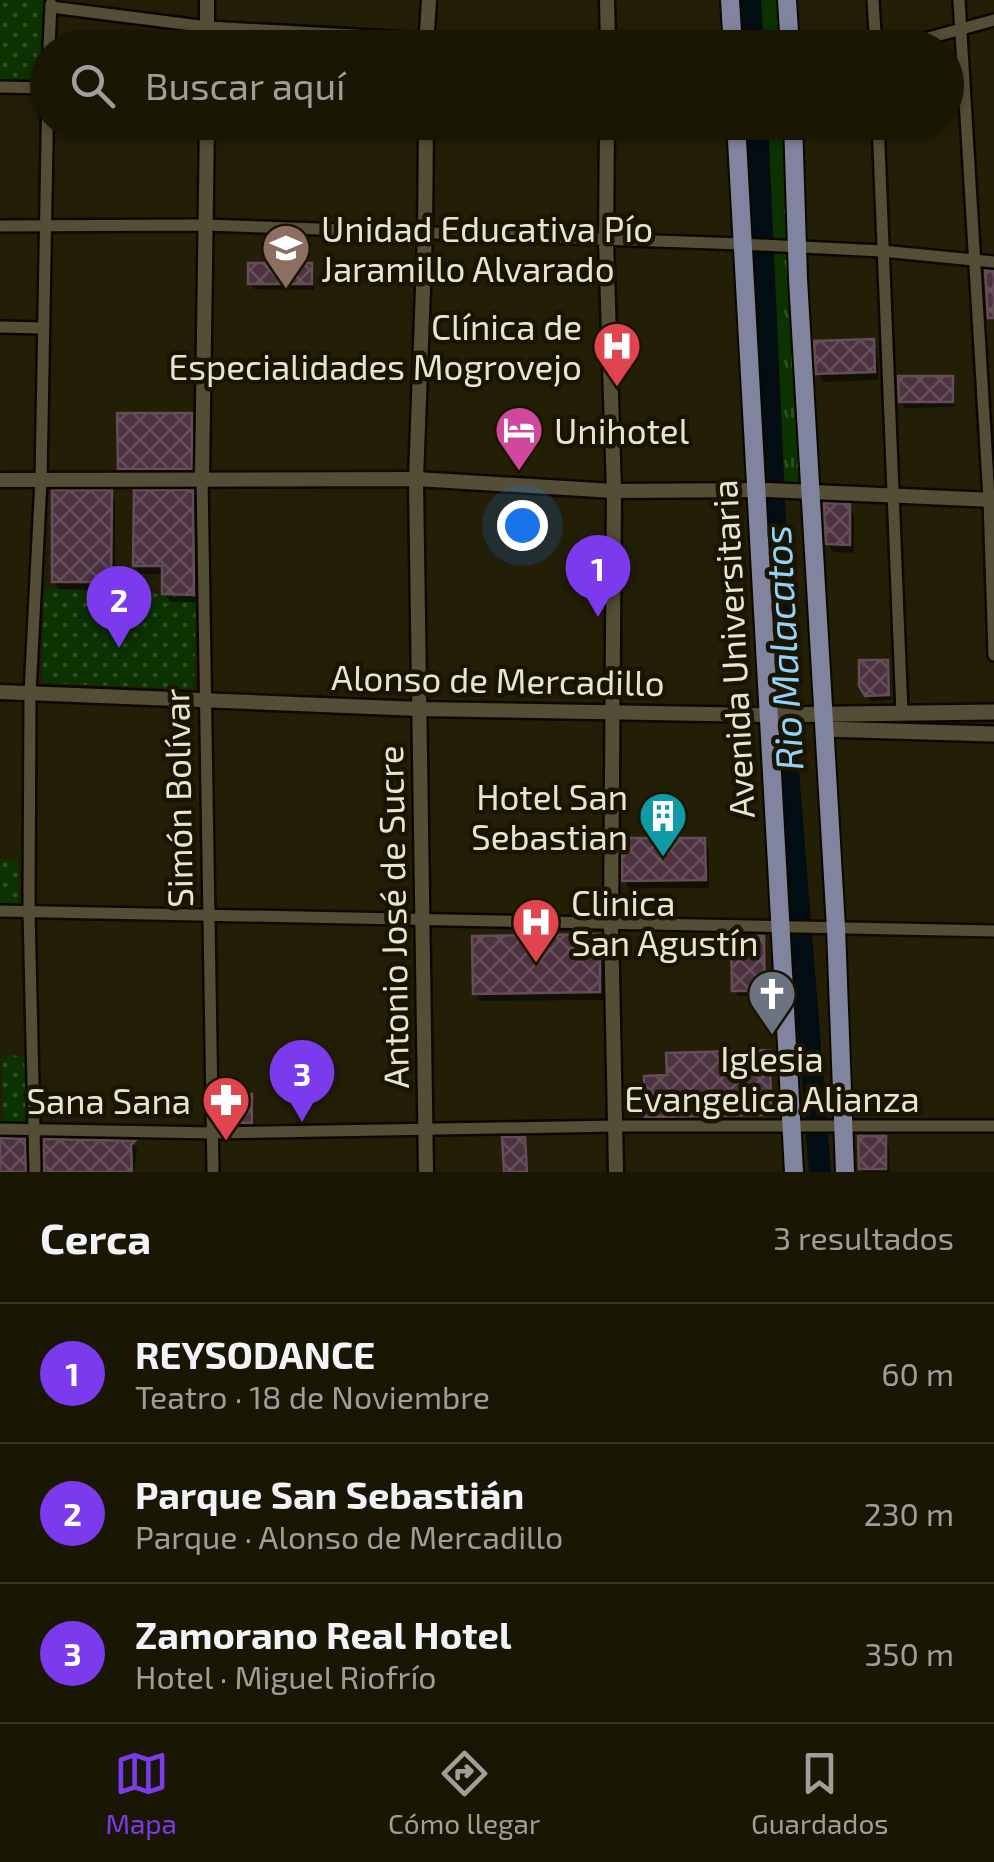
<!DOCTYPE html>
<html lang="es">
<meta charset="utf-8">
<style>
:root{--surface:#1a1604;--page:#231f0e;--text:#f1f3f6;--muted:#9f9f9a;--line:#383526;--accent:#7c3aed}
body{margin:0;font-family:"Exo 2",sans-serif;background:var(--page);color:var(--text)}
.you{position:absolute;left:522px;top:525px;width:35px;height:35px;margin:-25px;border:8px solid #fff;border-radius:50%;background:#1a73e8;box-shadow:0 0 0 15px #1a73e833}
.badge{display:grid;place-items:center;width:65px;height:65px;border-radius:50%;background:var(--accent);color:#fff;font-size:32px;font-weight:700}
.pin{position:absolute;translate:-50% -82px;filter:drop-shadow(0 2px 5px #0008)}
.pin::after{content:'';position:absolute;top:52px;width:35px;height:30px;background:inherit;clip-path:polygon(0 0,100% 0,50% 100%)}
.list{margin:0;padding:0;list-style:none}
h2{display:flex;justify-content:space-between;align-items:center;height:130px;margin:0;padding:0 40px;font-size:42px}
h2 small{font-size:32px;font-weight:400;color:var(--muted)}
.list li{display:grid;grid-template-columns:65px 1fr auto;gap:30px;align-items:center;box-sizing:border-box;height:140px;padding:0 40px;border-top:2px solid var(--line)}
.list b{display:block;font-size:38px;white-space:nowrap}
.list p{margin:0;font-size:32px;white-space:nowrap;color:var(--muted)}
.list em{font-size:32px;font-style:normal;color:var(--muted)}
.icon{flex:none;width:55px;height:55px;fill:none;stroke:currentColor;stroke-width:2;stroke-linecap:round;stroke-linejoin:round}
.map{position:relative;flex:none;width:994px;height:1172px;overflow:hidden}
.search{position:absolute;background:var(--surface);box-shadow:0 2px 8px #0004;left:30px;right:30px;top:30px;height:110px;display:flex;align-items:center;gap:25px;box-sizing:border-box;padding:0 35px;border-radius:55px;color:var(--muted);font-size:38px}
.sheet{height:550px;background:var(--surface)}
nav{display:flex;justify-content:space-around;align-items:center;box-sizing:border-box;height:140px;border-top:2px solid var(--line);background:var(--surface);font-size:28px;color:var(--muted)}
nav a{display:grid;justify-items:center;gap:5px}
nav .on{color:var(--accent)}
.map>svg:first-child{display:block}
</style>
<div class="map">
<svg width="994" height="1172" viewBox="0 0 994 1172">
<defs>
<pattern id="grass-tufts" width="24" height="20" patternUnits="userSpaceOnUse" patternTransform="scale(2.5)"><rect width="24" height="20" fill="#0c3200"/><path d="M3 7l-1-3M5 7V3M7 7l1-3M15 17l-1-3M17 17v-4M19 17l1-3" fill="none" stroke="#2f5024"/></pattern>
<pattern id="park-dots" width="8" height="8" patternUnits="userSpaceOnUse" patternTransform="scale(2.5)"><rect width="8" height="8" fill="#0c3200"/><path d="M2 2h.1M6 6h.1" fill="none" stroke="#2f5024" stroke-width="1.8" stroke-linecap="round"/></pattern>
<pattern id="building-cross-hatch" width="8" height="8" patternUnits="userSpaceOnUse" patternTransform="scale(2.5)"><rect width="8" height="8" fill="#4c333f"/><path d="M0 0l8 8M0 8l8-8" fill="none" stroke="#66505a"/></pattern>
</defs>
<rect width="100%" height="100%" fill="#231e06"/>
<!-- grass -->
<g fill="url(#grass-tufts)">
<polygon points="730,0 787,0 790,47 733,47"/>
<polygon points="736,123 793,123 813,492 755,490"/>
</g>
<!-- park -->
<g fill="url(#park-dots)">
<polygon points="0,0 51,0 47,88 0,87"/>
<polygon points="44,589 98,590 98,600 109,612 124,613 136,604 137,593 196,595 194,689 42,683"/>
<polygon points="0,860 18,860 19,909 0,908"/>
<polygon points="2,1055 26,1056 27,1123 3,1122"/>
</g>
<!-- shadow -->
<g fill="#0007">
<polygon points="310,265 314,271 314,290 254,289 250,283"/>
<polygon points="873,341 877,350 879,380 823,382 819,374"/>
<polygon points="952,378 955,384 955,407 905,408 901,402"/>
<polygon points="191,415 196,424 195,477 126,476 121,468"/>
<polygon points="111,493 115,501 115,594 136,595 141,603 140,612 129,620 116,619 105,608 100,599 101,590 59,589 54,581"/>
<polygon points="191,493 196,501 198,602 170,602 165,593 165,574 140,574 135,566"/>
<polygon points="849,507 854,515 854,553 833,552 828,544"/>
<polygon points="887,662 890,668 891,700 871,701 862,686"/>
<polygon points="704,840 709,849 709,888 629,888 624,880"/>
<polygon points="598,937 603,945 604,1000 481,1001 476,993"/>
<polygon points="762,938 766,944 767,996 738,996 735,990"/>
<polygon points="250,1097 254,1103 254,1128 230,1129 226,1123"/>
<polygon points="884,1138 889,1147 890,1172 863,1172 861,1169"/>
<polygon points="46,1142 133,1143 137,1150 134,1172 46,1172"/>
</g>
<g fill="none" stroke-linecap="round" stroke-linejoin="round">
<!-- river -->
<g stroke="#030d14" stroke-width="22">
<polyline points="750,0 753,48"/>
<polyline points="757,122 784,721 820,1172"/>
</g>
</g>
<!-- building -->
<g fill="url(#building-cross-hatch)" stroke="#664c58" stroke-width="2.5">
<rect x="248" y="263" width="64" height="21"/>
<polygon points="985,270 994,271 994,318 988,318"/>
<polygon points="874,339 875,372 816,374 814,341"/>
<polygon points="898,376 953,376 953,402 899,402"/>
<polygon points="117,413 192,413 192,469 118,469"/>
<polygon points="52,490 112,490 111,591 137,593 136,603 124,613 109,612 98,600 99,582 52,582"/>
<polygon points="134,490 193,490 194,595 162,594 162,566 133,566"/>
<polygon points="824,503 850,504 850,545 826,544"/>
<polygon points="859,660 888,660 889,695 865,696 859,686"/>
<polygon points="622,838 705,838 706,880 622,881"/>
<polygon points="600,934 600,992 473,994 472,936"/>
<polygon points="731,935 764,936 765,991 732,991"/>
<polygon points="770,1050 771,1115 645,1117 644,1076 667,1075 666,1053"/>
<rect x="224" y="1094" width="28" height="29"/>
<polygon points="858,1136 886,1136 886,1169 859,1169"/>
<polygon points="502,1137 525,1137 527,1172 504,1172"/>
<polygon points="0,1138 25,1139 26,1172 0,1172"/>
<polygon points="44,1139 135,1141 131,1145 132,1172 44,1172"/>
</g>
<g fill="none" stroke-linecap="round" stroke-linejoin="round">
<!-- minor casing -->
<g stroke="#0c0800" stroke-width="16">
<g id="minor">
<polyline points="873,0 876,48"/>
<polyline points="959,0 989,499 994,655"/>
<polyline points="51,7 208,27 426,39 518,48"/>
<polyline points="49,48 51,4"/>
<polyline points="892,48 994,20"/>
<polyline points="0,87 47,88"/>
<polyline points="878,122 902,713"/>
<polyline points="0,226 205,225 741,244 882,251 994,262"/>
<polyline points="0,327 42,328"/>
<polyline points="202,477 213,1172"/>
<polyline points="0,911 994,931"/>
<polyline points="0,1129 213,1133 616,1126 994,1126"/>
<polyline points="35,1172 29,911 30,693 41,480 48,86"/>
</g>
</g>
<!-- tertiary casing -->
<g stroke="#0c0800" stroke-width="19">
<g id="tertiary">
<polyline points="207,0 207,48"/>
<polyline points="607,0 608,48"/>
<polyline points="426,48 429,0"/>
<polyline points="426,122 425,234 416,479 426,1172"/>
<polyline points="607,122 606,241 614,491 611,924 616,1172"/>
<polyline points="202,477 207,122"/>
<polyline points="0,480 416,479 614,491 768,490 994,500"/>
<polyline points="0,692 420,709 767,715"/>
</g>
</g>
<!-- secondary casing -->
<g stroke="#0c0800" stroke-width="20">
<g id="secondary">
<polyline points="767,715 994,712"/>
<polyline points="824,729 994,734"/>
</g>
</g>
<!-- primary casing -->
<g stroke="#0c0800" stroke-width="22">
<g id="primary">
<polyline points="730,0 733,48"/>
<polyline points="787,0 790,48"/>
<polyline points="736,122 794,1172"/>
<polyline points="793,122 798,279 836,928 845,1172"/>
</g>
</g>
<!-- minor -->
<use href="#minor" stroke="#534e35" stroke-width="11"/>
<!-- tertiary -->
<use href="#tertiary" stroke="#534e35" stroke-width="14"/>
<!-- secondary -->
<use href="#secondary" stroke="#534e35" stroke-width="15"/>
<!-- primary -->
<use href="#primary" stroke="#80849f" stroke-width="18"/>
</g>
<!-- icons -->
<defs>
<g id="school-pin" transform="scale(2.5)"><path d="M0 17L-7.5 6A9.5 9.5 0 1 1 7.5 6Z" fill="#8d6e63" stroke="#191500"/><path d="M0-5L7-2L0 1L-7-2ZM-4 1L0 2.5L4 1V4Q0 6-4 4Z" fill="#fff"/></g>
<g id="hospital-pin" transform="scale(2.5)"><path d="M0 17L-7.5 6A9.5 9.5 0 1 1 7.5 6Z" fill="#e0444e" stroke="#191500"/><path d="M-5-5h3v3.5h4V-5h3V5h-3V1.5h-4V5h-3Z" fill="#fff"/></g>
<g id="hotel-pin" transform="scale(2.5)"><path d="M0 17L-7.5 6A9.5 9.5 0 1 1 7.5 6Z" fill="#d1479c" stroke="#191500"/><path d="M-6-4.5h1.5V1H6V5H4.5V3h-9V5H-6ZM-4 0a1.8 1.8 0 1 1 3.6 0ZM.5 0V-2.5h3Q6-2.5 6 0Z" fill="#fff"/></g>
<g id="building-pin" transform="scale(2.5)"><path d="M0 17L-7.5 6A9.5 9.5 0 1 1 7.5 6Z" fill="#0f9aa8" stroke="#191500"/><path d="M-4-6H4V6H1V3H-1V6H-4ZM-2.5-4.3h1.7v1.8h-1.7ZM.8-4.3h1.7v1.8H.8ZM-2.5-1h1.7V.8h-1.7ZM.8-1h1.7V.8H.8Z" fill="#fff"/></g>
<g id="church-pin" transform="scale(2.5)"><path d="M0 17L-7.5 6A9.5 9.5 0 1 1 7.5 6Z" fill="#6b7280" stroke="#191500"/><path d="M-1.2-6h2.4v3.5h3.3v2.4h-3.3V6h-2.4V-.1h-3.3v-2.4h3.3Z" fill="#fff"/></g>
<g id="pharmacy-pin" transform="scale(2.5)"><path d="M0 17L-7.5 6A9.5 9.5 0 1 1 7.5 6Z" fill="#e0444e" stroke="#191500"/><path d="M-2-6h4v4h4v4h-4v4h-4v-4h-4v-4h4Z" fill="#fff"/></g>
</defs>
<g fill-rule="evenodd">
<use href="#school-pin" x="286" y="248"/>
<use href="#hospital-pin" x="617" y="346"/>
<use href="#hotel-pin" x="519" y="430"/>
<use href="#building-pin" x="663" y="816"/>
<use href="#hospital-pin" x="536" y="922"/>
<use href="#church-pin" x="772" y="994"/>
<use href="#pharmacy-pin" x="226" y="1100"/>
</g>
<g text-anchor="middle" dominant-baseline="central" stroke-width="9" stroke-linejoin="round" paint-order="stroke">
<!-- poi labels -->
<g font-size="35" fill="#e7e4d6" stroke="#191500" text-anchor="start">
<text x="321" y="228">Unidad Educativa Pío<tspan x="321" dy="40">Jaramillo Alvarado</tspan></text>
<text x="582" y="326" text-anchor="end">Clínica de<tspan x="582" dy="40">Especialidades Mogrovejo</tspan></text>
<text x="554" y="430">Unihotel</text>
<text x="628" y="796" text-anchor="end">Hotel San<tspan x="628" dy="40">Sebastian</tspan></text>
<text x="571" y="902">Clinica<tspan x="571" dy="40">San Agustín</tspan></text>
<text x="772" y="1058" text-anchor="middle">Iglesia<tspan x="772" dy="40">Evangelica Alianza</tspan></text>
<text x="191" y="1100" text-anchor="end">Sana Sana</text>
</g>
<!-- street labels -->
<g font-size="35" fill="#e7e4d6" stroke="#191500">
<text transform="translate(732 649) rotate(-93)">Avenida Universitaria</text>
<text transform="translate(498 679) rotate(1)">Alonso de Mercadillo</text>
<text transform="translate(177 798) rotate(-91)">Simón Bolívar</text>
<text transform="translate(392 917) rotate(-91)">Antonio José de Sucre</text>
</g>
<!-- water labels -->
<g font-size="38" font-style="italic" fill="#92d3fd" stroke="#191500">
<text transform="translate(782 648) rotate(-93)">Rio Malacatos</text>
</g>
</g>
</svg>
<div class="you"></div>
<div class="pin badge" style="left:598px;top:617px">1</div>
<div class="pin badge" style="left:119px;top:648px">2</div>
<div class="pin badge" style="left:302px;top:1122px">3</div>
<div class="search"><svg class="icon" aria-label="search" viewBox="0 0 24 24"><circle cx="10" cy="10" r="6"/><path d="M15 15l6 6"/></svg>Buscar aquí</div>
</div>
<section class="sheet">
<h2>Cerca<small>3 resultados</small></h2>
<ul class="list">
<li><span class="badge">1</span><div><b>REYSODANCE</b><p>Teatro · 18 de Noviembre</p></div><em>60 m</em></li>
<li><span class="badge">2</span><div><b>Parque San Sebastián</b><p>Parque · Alonso de Mercadillo</p></div><em>230 m</em></li>
<li><span class="badge">3</span><div><b>Zamorano Real Hotel</b><p>Hotel · Miguel Riofrío</p></div><em>350 m</em></li>
</ul>
</section>
<nav>
<a class="on"><svg class="icon" aria-label="map" viewBox="0 0 24 24"><path d="M3 6l6-2 6 2 6-2v14l-6 2-6-2-6 2zM9 4v14M15 6v14"/></svg>Mapa</a>
<a><svg class="icon" aria-label="directions" viewBox="0 0 24 24"><path d="M12 3l9 9-9 9-9-9zM9 14v-3h6M13 9l2 2-2 2"/></svg>Cómo llegar</a>
<a><svg class="icon" aria-label="saved" viewBox="0 0 24 24"><path d="M7 4h10v16l-5-4-5 4z"/></svg>Guardados</a>
</nav>
